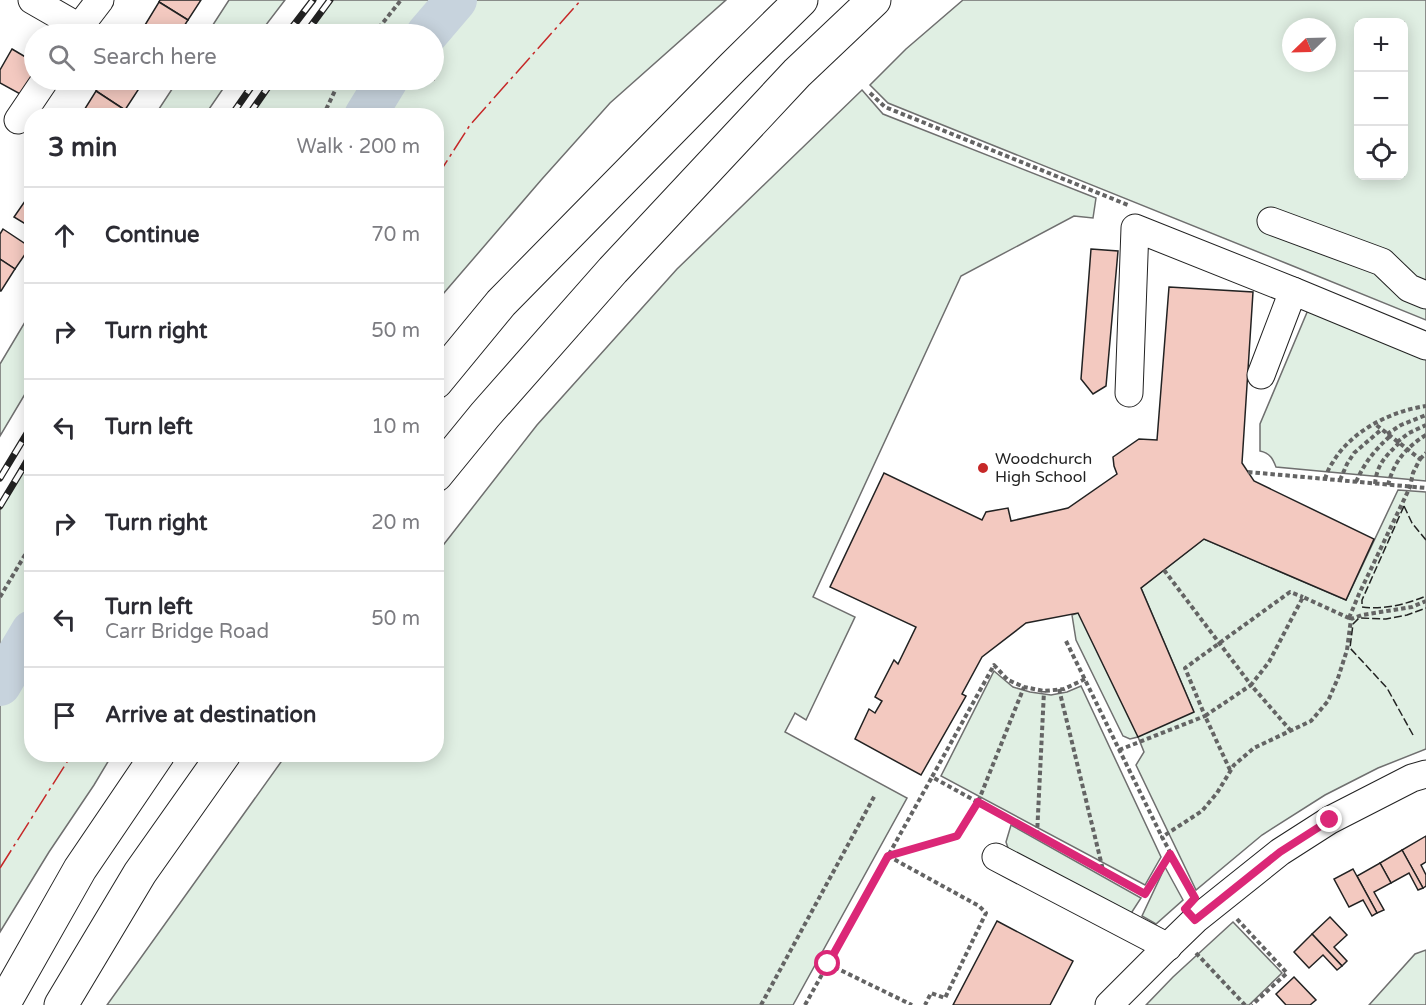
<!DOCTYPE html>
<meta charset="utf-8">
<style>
:root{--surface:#fff;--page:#f2f2f3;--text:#2b2b33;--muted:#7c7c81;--line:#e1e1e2}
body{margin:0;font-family:"Varela Round",sans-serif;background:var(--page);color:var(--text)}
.controls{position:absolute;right:18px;top:18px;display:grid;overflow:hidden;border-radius:12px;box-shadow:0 3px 15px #0003}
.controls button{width:54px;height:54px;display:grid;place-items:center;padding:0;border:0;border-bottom:2px solid var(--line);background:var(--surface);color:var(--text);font:30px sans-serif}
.compass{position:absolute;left:1282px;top:18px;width:54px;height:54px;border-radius:50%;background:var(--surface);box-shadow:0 3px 15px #0003;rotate:247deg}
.stop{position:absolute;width:18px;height:18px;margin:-14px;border:4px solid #db2777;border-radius:50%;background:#fff}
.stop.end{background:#db2777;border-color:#fff;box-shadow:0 2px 6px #0008}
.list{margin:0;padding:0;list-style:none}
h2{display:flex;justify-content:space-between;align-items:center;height:78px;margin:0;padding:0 24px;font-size:26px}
h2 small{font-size:20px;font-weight:400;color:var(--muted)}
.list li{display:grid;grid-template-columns:39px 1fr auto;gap:18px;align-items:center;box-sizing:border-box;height:96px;padding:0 24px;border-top:2px solid var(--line)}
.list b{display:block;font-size:22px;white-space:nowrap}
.list p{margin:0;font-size:20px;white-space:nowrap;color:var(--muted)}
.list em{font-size:20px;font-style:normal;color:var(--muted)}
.icon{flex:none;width:33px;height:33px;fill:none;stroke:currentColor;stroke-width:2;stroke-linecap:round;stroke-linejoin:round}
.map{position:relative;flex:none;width:1426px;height:1005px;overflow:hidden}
.search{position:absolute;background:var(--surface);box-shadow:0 3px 15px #0003;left:24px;top:24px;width:420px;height:66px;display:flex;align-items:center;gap:15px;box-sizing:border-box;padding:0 21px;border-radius:33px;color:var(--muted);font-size:22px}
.panel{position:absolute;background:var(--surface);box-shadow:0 3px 15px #0003;left:24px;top:108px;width:420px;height:654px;border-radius:24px}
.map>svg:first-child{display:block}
</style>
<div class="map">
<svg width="1426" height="1005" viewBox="0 0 1426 1005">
<rect width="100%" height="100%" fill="#fff"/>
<!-- green -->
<g fill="#e0efe3" stroke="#6f6f6f" stroke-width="1.5" fill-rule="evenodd">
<polygon points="229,0 285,0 259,34 207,34"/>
<polygon points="329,0 726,0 610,103 542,179 437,301 436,116 249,115 274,80 434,80 434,34 305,34"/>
<path d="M963,0h463v320l-138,-56 -400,-161 -18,-18 36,-36zM1358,22h46v154h-46zM1291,27h36v36h-36z"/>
<polygon points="178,80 229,80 205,115 155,115"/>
<polygon points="862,90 883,114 1096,198 1093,218 1074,216 961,276 813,597 855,617 806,720 795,713 785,732 907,798 793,1005 107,1005 286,755 436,754 437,553 537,425 677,269"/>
<path d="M1308,310l118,48v123l-150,-14c-3,-8 -6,-14 -16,-16v-27z"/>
<polygon points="31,312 31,384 0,436 0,364"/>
<polygon points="31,448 32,754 112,755 94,785 49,852 0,932 0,504"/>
<polygon points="1398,490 1426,492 1426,749 1378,768 1325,795 1262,835 1196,890 1136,765 1144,752 1138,737 1130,739 1123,736 1076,640 1072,615 1078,613 1194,712 1141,588 1204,539 1346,600"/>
<polygon points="994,671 1013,687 1030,692 1051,695 1067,692 1081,686 1161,857 1145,885 941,776"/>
<polygon points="1011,825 1141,898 1128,918 1009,851 1006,842"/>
<polygon points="1165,867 1183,900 1156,924 1142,916"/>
<polygon points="1233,922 1282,973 1249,1005 1146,1005 1173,977"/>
<polygon points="1426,950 1426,1005 1369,1005 1415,954"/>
</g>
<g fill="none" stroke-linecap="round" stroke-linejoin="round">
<!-- river -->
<g stroke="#c7d3dd" stroke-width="42">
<polyline points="427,34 456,0"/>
<polyline points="365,116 387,80"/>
<polyline points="0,685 32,631"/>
</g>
</g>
<!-- building -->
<g fill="#f3c9c0" stroke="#222" stroke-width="1.5">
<polygon points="160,0 201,0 188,20 159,2"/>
<polygon points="159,2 188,20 179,34 159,34 145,25"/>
<polygon points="145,25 159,34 139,34"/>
<polygon points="12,49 34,62 34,72 22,95 0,83 0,70"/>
<polygon points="104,80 129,80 140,87 125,110 96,91"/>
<polygon points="96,91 125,110 122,116 81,115"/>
<polygon points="32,191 32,228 14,217"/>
<polygon points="3,229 30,247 15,269 0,259 0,234"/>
<polygon points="1091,249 1118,251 1106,386 1093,394 1081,379"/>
<polygon points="0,259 15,269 1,291 0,291"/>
<polygon points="1169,287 1253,292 1242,463 1254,481 1374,539 1346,600 1204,539 1141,588 1194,712 1138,737 1078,613 1026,623 982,657 962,694 966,696 921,775 855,739 869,709 875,713 882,701 875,697 894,660 898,664 916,627 830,587 884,473 982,520 986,512 1008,508 1011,521 1068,508 1117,474 1114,466 1113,457 1139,439 1157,440"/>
<polygon points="1426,836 1426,862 1421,865 1426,875 1426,886 1423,888 1402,850"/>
<polygon points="1402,850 1423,888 1418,890 1409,873 1391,883 1380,863"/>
<polygon points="1380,863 1391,883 1374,892 1384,910 1377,913 1357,876"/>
<polygon points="1353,869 1377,913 1372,916 1363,900 1349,907 1334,879"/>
<polygon points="1330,917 1347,935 1334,947 1347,961 1342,966 1312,934"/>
<polygon points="997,921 1073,961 1050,1005 953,1005"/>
<polygon points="1312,934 1342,966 1337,970 1323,955 1309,968 1294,952"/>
<polygon points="1294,977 1316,1000 1310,1005 1286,1005 1276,994"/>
</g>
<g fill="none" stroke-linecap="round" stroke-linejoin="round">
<!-- minor casing -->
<g stroke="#222" stroke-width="29">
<g id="minor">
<polyline points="32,0 79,27"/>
<polyline points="74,34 100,0"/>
<polyline points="18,120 45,80"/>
<polyline points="1271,221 1382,262 1409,288 1426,295"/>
<polyline points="1261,375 1293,291 1426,346"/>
<polyline points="1129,393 1135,228 1293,291"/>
<polyline points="996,857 1168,947"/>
<polyline points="1109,1005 1161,953 1195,920 1280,852 1330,820 1412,778 1426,774"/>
</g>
</g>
<!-- highway casing -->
<g stroke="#222" stroke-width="35">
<g id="highway">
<polyline points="436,382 501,303 733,67 801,0"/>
<polyline points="436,475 485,415 613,270 797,73 874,0"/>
<polyline points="3,1005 80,869 158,754"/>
<polyline points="61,1005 140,873 224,754"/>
</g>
</g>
<!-- path -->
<g stroke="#646464" stroke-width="4" stroke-dasharray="4.5 3" stroke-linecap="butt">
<polyline points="374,34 401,0"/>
<polyline points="870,93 885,107 1128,205"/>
<polyline points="323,116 340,80"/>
<polyline points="1387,434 1401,425 1426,415"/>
<polyline points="1397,442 1409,433 1426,425"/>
<polyline points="1420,459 1426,453"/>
<polyline points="1248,472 1426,488"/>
<path d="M1325,479c2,-6 4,-12 8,-17 18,-31 58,-51 93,-56"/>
<polyline points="1340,480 1347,464 1354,453 1382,429"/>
<path d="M1356,482c9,-20 18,-31 34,-46"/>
<path d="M1375,484c2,-20 10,-27 24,-41"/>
<path d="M1388,485c6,-23 17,-37 38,-50"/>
<polyline points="1164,570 1251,685 1205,716 1230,770"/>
<polyline points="0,597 32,543"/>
<polyline points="1349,618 1359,594 1410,487 1413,473 1420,459 1375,424"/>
<polyline points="1066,641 1162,837"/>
<polyline points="1085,679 1064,689 1044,691 1024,687 1008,680 994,665 932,777 1145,894 1170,854"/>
<polyline points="1059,689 1103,870"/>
<polyline points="1291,731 1251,685 1269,662 1303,597 1351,619"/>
<polyline points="1119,750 1205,716 1185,668 1290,592 1303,597"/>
<polyline points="1037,835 1044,691"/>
<polyline points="888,856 979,906 986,913 945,998 931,993 925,1005"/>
<polyline points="888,856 957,836 978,802 1024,687"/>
<polyline points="1192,893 1162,837 1202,811 1217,793 1234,765 1254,748 1311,721 1328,701 1338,678 1347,650 1351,619 1362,615 1412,607 1426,601"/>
<polyline points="1237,919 1287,973 1252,1005"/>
<polyline points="1196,953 1245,1005"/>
<polyline points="828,964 912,1005"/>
<polyline points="761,1005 875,795"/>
<polyline points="805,1005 932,777"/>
</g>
<!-- minor -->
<use href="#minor" stroke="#fff" stroke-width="27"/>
<!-- highway -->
<use href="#highway" stroke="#fff" stroke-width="33"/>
<!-- rail casing -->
<g stroke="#222" stroke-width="7">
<g id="rail">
<polyline points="287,34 313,0"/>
<polyline points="305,34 330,0"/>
<polyline points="231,116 256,80"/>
<polyline points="248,116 273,80"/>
<polyline points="0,478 32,425"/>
<polyline points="0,506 32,453"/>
</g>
</g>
<!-- rail -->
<use href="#rail" stroke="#fff" stroke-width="4.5" stroke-dasharray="14" stroke-linecap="butt"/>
<!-- fence -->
<g stroke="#222" stroke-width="1.5" stroke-dasharray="8 3" stroke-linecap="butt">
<path d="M1404,506l-42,94v7c22,3 45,-3 64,-11"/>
<polyline points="1404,506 1412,523 1426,540"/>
<polyline points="1413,735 1387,688 1350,648 1353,624 1359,618 1386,619 1407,615 1426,608"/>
</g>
<!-- power -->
<g stroke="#c62828" stroke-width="1.5" stroke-dasharray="21 4.5 3 4.5" stroke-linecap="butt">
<polyline points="436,178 470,125 581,0"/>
<polyline points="0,868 72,754"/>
</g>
</g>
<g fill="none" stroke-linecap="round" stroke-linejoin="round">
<!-- route -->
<polyline stroke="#db2777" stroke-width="8" points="828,964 888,856 957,836 978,802 1145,894 1170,854 1195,898 1185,909 1195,920 1280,852 1330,820"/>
</g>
<!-- markers -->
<circle fill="#c62828" stroke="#fff" stroke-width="2" cx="983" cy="468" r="6"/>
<g text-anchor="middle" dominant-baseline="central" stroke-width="4.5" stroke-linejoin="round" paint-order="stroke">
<!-- poi labels -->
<g font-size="16" fill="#222" stroke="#fff" text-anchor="start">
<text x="995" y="459">Woodchurch<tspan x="995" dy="18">High School</tspan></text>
</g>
</g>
</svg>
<div class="controls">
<button>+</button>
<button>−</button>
<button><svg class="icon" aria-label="locate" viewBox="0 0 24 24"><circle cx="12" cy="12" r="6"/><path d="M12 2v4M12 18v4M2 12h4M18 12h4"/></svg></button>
</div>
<svg class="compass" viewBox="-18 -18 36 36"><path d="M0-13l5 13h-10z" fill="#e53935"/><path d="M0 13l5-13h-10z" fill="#7c7c81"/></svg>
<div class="stop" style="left:828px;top:964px"></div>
<div class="stop end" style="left:1330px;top:820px"></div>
<div class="search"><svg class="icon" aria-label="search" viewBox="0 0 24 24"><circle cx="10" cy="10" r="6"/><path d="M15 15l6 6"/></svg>Search here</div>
<section class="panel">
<h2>3 min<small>Walk · 200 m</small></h2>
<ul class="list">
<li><svg class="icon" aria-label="ahead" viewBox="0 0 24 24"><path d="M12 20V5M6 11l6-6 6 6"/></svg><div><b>Continue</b></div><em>70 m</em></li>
<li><svg class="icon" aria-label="right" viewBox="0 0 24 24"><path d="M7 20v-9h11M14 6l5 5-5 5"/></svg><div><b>Turn right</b></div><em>50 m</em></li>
<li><svg class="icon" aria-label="left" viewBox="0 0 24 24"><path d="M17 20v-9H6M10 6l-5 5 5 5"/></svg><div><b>Turn left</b></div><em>10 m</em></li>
<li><svg class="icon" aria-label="right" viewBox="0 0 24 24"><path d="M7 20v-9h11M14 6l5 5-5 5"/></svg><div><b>Turn right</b></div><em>20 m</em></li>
<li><svg class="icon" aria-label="left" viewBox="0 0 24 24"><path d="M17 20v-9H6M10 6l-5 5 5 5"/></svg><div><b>Turn left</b><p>Carr Bridge Road</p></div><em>50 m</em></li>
<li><svg class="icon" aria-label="arrive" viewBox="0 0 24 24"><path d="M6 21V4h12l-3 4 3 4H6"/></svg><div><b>Arrive at destination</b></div></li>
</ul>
</section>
</div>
